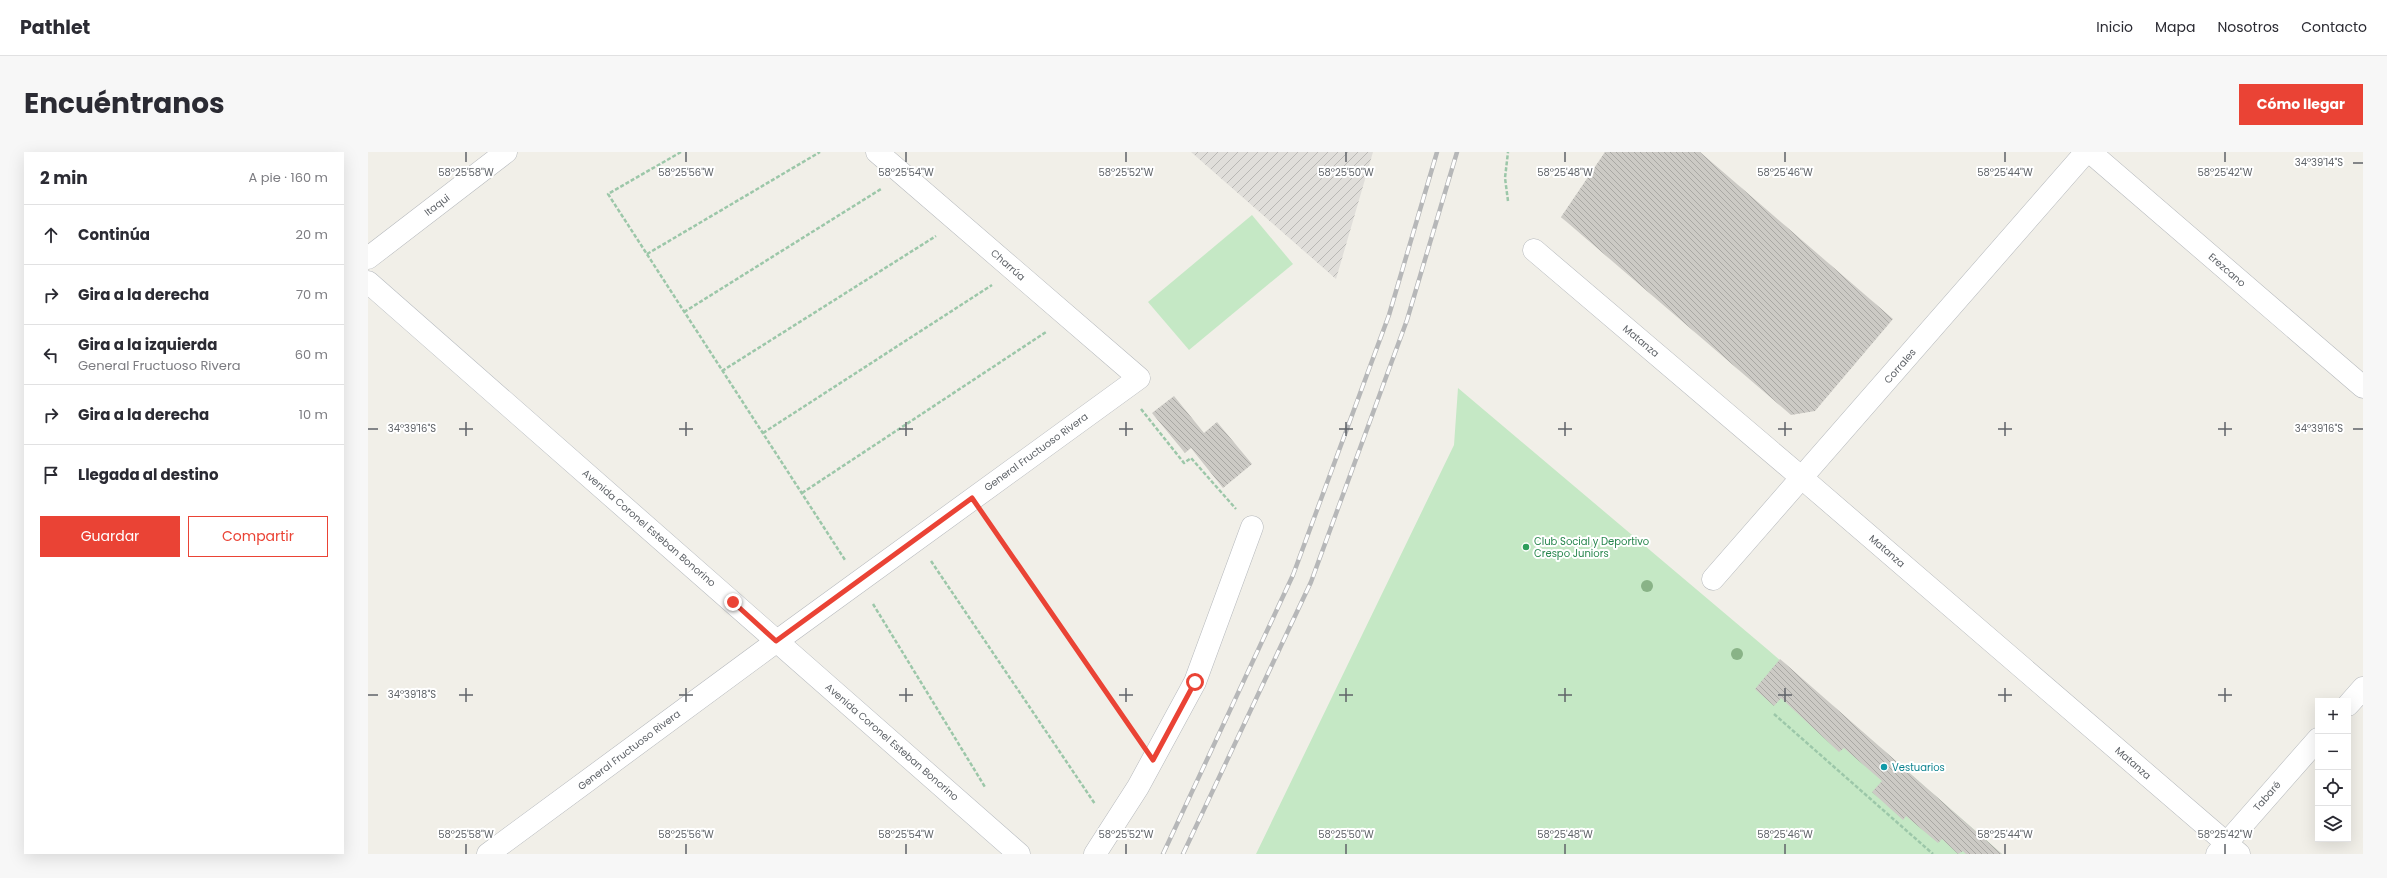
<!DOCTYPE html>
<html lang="es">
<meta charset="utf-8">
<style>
:root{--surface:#fff;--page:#f7f7f7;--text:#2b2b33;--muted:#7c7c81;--line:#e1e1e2;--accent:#ea4335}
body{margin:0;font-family:Poppins,sans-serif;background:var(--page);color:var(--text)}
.controls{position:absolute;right:12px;bottom:12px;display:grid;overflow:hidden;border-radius:0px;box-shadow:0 4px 16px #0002}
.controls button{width:36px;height:36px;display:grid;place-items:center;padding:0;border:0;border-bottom:1px solid var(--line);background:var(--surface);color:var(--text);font:20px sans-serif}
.stop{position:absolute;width:12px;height:12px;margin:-9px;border:3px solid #ea4335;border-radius:50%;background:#fff}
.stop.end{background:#ea4335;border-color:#fff;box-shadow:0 1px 4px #0008}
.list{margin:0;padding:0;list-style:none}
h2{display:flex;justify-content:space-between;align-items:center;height:52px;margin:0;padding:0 16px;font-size:17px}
h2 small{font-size:13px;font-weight:400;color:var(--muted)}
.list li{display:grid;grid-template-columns:26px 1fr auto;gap:12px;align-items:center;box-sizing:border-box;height:60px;padding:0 16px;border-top:1px solid var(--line)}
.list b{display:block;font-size:15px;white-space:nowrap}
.list p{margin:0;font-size:13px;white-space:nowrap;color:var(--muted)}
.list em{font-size:13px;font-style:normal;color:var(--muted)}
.actions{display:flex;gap:8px;padding:12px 16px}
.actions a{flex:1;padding:9px 0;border:1px solid var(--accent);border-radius:0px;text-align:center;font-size:14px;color:var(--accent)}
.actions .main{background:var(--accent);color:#fff}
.icon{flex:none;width:22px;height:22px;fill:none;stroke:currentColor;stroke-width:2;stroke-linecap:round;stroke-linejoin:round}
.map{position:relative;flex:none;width:1995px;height:702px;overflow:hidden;border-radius:0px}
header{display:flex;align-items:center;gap:24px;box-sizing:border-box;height:56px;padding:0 20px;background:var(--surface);border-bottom:1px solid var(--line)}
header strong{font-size:19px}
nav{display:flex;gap:22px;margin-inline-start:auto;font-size:14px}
.intro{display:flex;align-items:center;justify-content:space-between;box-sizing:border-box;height:96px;padding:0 24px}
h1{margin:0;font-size:28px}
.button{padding:10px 18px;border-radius:0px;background:var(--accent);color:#fff;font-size:14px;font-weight:700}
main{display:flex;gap:24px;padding:0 24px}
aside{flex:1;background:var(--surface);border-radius:0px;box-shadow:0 4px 16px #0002}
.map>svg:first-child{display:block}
</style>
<header>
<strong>Pathlet</strong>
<nav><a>Inicio</a><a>Mapa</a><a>Nosotros</a><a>Contacto</a></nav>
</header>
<div class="intro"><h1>Encuéntranos</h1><a class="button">Cómo llegar</a></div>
<main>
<aside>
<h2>2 min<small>A pie · 160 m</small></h2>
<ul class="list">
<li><svg class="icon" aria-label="ahead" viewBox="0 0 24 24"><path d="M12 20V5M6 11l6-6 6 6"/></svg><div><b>Continúa</b></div><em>20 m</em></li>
<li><svg class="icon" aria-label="right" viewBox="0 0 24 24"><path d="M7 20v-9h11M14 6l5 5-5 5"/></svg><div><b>Gira a la derecha</b></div><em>70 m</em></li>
<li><svg class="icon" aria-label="left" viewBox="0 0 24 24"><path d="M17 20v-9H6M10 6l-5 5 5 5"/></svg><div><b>Gira a la izquierda</b><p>General Fructuoso Rivera</p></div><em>60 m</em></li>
<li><svg class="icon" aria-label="right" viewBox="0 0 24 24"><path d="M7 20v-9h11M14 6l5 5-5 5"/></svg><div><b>Gira a la derecha</b></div><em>10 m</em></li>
<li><svg class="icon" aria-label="arrive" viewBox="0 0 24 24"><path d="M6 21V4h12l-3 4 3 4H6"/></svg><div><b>Llegada al destino</b></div></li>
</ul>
<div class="actions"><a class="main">Guardar</a><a>Compartir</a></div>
</aside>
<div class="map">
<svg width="1995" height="702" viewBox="0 0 1995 702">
<defs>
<pattern id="industrial-furrows" width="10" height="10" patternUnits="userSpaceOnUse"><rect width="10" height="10" fill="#e0deda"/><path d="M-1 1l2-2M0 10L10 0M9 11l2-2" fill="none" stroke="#b9b8b5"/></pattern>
<pattern id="building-back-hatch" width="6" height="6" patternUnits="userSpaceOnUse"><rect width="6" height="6" fill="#cccac5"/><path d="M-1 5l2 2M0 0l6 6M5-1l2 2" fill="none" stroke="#a9a8a4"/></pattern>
</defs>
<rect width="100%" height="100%" fill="#f1efe8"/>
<!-- industrial -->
<polygon fill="url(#industrial-furrows)" points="823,0 1005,0 968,127"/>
<!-- green -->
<g fill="#c5e8c5">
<polygon points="884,63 925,112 821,198 780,150"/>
<polygon points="1090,236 1399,497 1634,702 888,702 1086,293"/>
</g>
<!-- building -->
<g fill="url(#building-back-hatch)">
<polygon points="1237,0 1332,0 1525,167 1447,259 1423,263 1193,65"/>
<polygon points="806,244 836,281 849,270 884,312 855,336 823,296 817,301 784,261"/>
<polygon points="1412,507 1611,682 1634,702 1598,702 1595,699 1590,702 1574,687 1570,691 1538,664 1535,668 1504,640 1514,629 1476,596 1471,600 1413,546 1406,554 1387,537"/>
</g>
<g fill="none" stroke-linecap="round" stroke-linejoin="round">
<!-- street casing -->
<g stroke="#b5b8bc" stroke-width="23">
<g id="street">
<polyline points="1722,0 1995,235"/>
<polyline points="1166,98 1434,326 1871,702"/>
<polyline points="0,106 138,0"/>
<polyline points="1345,427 1718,0"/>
<polyline points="1980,553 1995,536"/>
<polyline points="120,702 409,489 771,226 509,0"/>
<polyline points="727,702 770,635 827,530 884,375"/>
<polyline points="1849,702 1950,587"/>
</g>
</g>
<!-- secondary casing -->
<g stroke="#b6babf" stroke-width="23">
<polyline id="secondary" points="0,130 651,702"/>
</g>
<!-- path -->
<g stroke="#9cc7a9" stroke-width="2.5" stroke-dasharray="4 2" stroke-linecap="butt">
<polyline points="313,0 240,42 477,408"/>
<polyline points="1140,49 1137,26 1140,0"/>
<polyline points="279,102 452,0"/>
<polyline points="316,160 513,37"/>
<polyline points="354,219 568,84"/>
<polyline points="773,257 816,311 823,306 868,357"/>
<polyline points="395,281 624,133"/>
<polyline points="434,341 678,180"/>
<polyline points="619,368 768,583"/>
<polyline points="563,409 727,652"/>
<polyline points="505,452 617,635"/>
<polyline points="1406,562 1565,702"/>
</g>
<!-- street -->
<use href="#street" stroke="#fff" stroke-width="22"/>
<!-- secondary -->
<use href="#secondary" stroke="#fff" stroke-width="22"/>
<!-- rail casing -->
<g stroke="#b6b7b8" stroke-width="4.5">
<g id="rail">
<polyline points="795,702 925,423 1021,163 1069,0"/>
<polyline points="815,702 943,430 1039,168 1089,0"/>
</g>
</g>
<!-- rail -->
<use href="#rail" stroke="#fff" stroke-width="3" stroke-dasharray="9" stroke-linecap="butt"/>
</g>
<!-- trees -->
<g fill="#89b387">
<circle cx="1279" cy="434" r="6"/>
<circle cx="1369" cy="502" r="6"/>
</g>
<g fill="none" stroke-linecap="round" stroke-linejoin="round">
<!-- route -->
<polyline stroke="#ea4335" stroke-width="5" points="365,450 408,489 604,346 785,608 827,530"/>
</g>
<!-- ticks -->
<path fill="none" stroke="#5f6368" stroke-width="1.5" d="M98,0v10M318,0v10M538,0v10M758,0v10M978,0v10M1197,0v10M1417,0v10M1637,0v10M1857,0v10M1985,11h10M98,270v14M318,270v14M538,270v14M758,270v14M978,270v14M1197,270v14M1417,270v14M1637,270v14M1857,270v14M0,277h10M91,277h14M311,277h14M531,277h14M751,277h14M971,277h14M1190,277h14M1410,277h14M1630,277h14M1850,277h14M1985,277h10M98,536v14M318,536v14M538,536v14M758,536v14M978,536v14M1197,536v14M1417,536v14M1637,536v14M1857,536v14M0,543h10M91,543h14M311,543h14M531,543h14M751,543h14M971,543h14M1190,543h14M1410,543h14M1630,543h14M1850,543h14M98,692v10M318,692v10M538,692v10M758,692v10M978,692v10M1197,692v10M1417,692v10M1637,692v10M1857,692v10"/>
<!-- markers -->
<circle fill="#2e9e5b" stroke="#fff" stroke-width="1.5" cx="1158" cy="395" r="4"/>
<circle fill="#0f9aa8" stroke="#fff" stroke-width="1.5" cx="1516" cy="615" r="4"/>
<g text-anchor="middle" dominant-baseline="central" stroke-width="4" stroke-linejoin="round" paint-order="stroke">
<!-- street labels -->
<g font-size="10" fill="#5f6368" stroke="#fff">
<text transform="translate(69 53) rotate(-37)">Itaqui</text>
<text transform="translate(640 113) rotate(41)">Charrúa</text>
<text transform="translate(1859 118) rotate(41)">Erezcano</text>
<text transform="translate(1273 189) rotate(40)">Matanza</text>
<text transform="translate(1532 214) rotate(-49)">Corrales</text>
<text transform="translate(668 300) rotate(-36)">General Fructuoso Rivera</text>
<text transform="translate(281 376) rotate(41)">Avenida Coronel Esteban Bonorino</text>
<text transform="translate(1519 399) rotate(41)">Matanza</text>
<text transform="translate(524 590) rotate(41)">Avenida Coronel Esteban Bonorino</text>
<text transform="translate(261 598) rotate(-37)">General Fructuoso Rivera</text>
<text transform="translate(1765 611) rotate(41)">Matanza</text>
<text transform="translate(1899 644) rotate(-49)">Tabaré</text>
</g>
<!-- leisure labels -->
<g font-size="10" fill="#27864d" stroke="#fff" text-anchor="start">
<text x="1166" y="389">Club Social y Deportivo<tspan x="1166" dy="12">Crespo Juniors</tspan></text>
</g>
<!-- culture labels -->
<g font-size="10" fill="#0d838f" stroke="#fff" text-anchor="start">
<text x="1524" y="615">Vestuarios</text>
</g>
</g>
<g font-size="10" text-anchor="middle" fill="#5f6368" stroke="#fff" stroke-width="4" stroke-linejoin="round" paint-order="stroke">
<text x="1951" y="14">34°39'14"S</text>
<text x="98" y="24">58°25'58"W</text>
<text x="318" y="24">58°25'56"W</text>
<text x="538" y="24">58°25'54"W</text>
<text x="758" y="24">58°25'52"W</text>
<text x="978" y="24">58°25'50"W</text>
<text x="1197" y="24">58°25'48"W</text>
<text x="1417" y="24">58°25'46"W</text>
<text x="1637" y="24">58°25'44"W</text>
<text x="1857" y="24">58°25'42"W</text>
<text x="44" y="280">34°39'16"S</text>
<text x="1951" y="280">34°39'16"S</text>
<text x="44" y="546">34°39'18"S</text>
<text x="98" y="686">58°25'58"W</text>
<text x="318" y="686">58°25'56"W</text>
<text x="538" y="686">58°25'54"W</text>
<text x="758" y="686">58°25'52"W</text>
<text x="978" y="686">58°25'50"W</text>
<text x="1197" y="686">58°25'48"W</text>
<text x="1417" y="686">58°25'46"W</text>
<text x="1637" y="686">58°25'44"W</text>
<text x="1857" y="686">58°25'42"W</text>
</g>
</svg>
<div class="controls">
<button>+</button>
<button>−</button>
<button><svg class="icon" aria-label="locate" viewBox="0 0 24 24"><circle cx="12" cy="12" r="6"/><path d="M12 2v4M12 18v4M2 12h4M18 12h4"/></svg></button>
<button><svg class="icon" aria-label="layers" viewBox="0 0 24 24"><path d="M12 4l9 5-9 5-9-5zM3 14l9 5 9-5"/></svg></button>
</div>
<div class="stop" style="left:827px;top:530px"></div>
<div class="stop end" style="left:365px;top:450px"></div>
</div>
</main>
